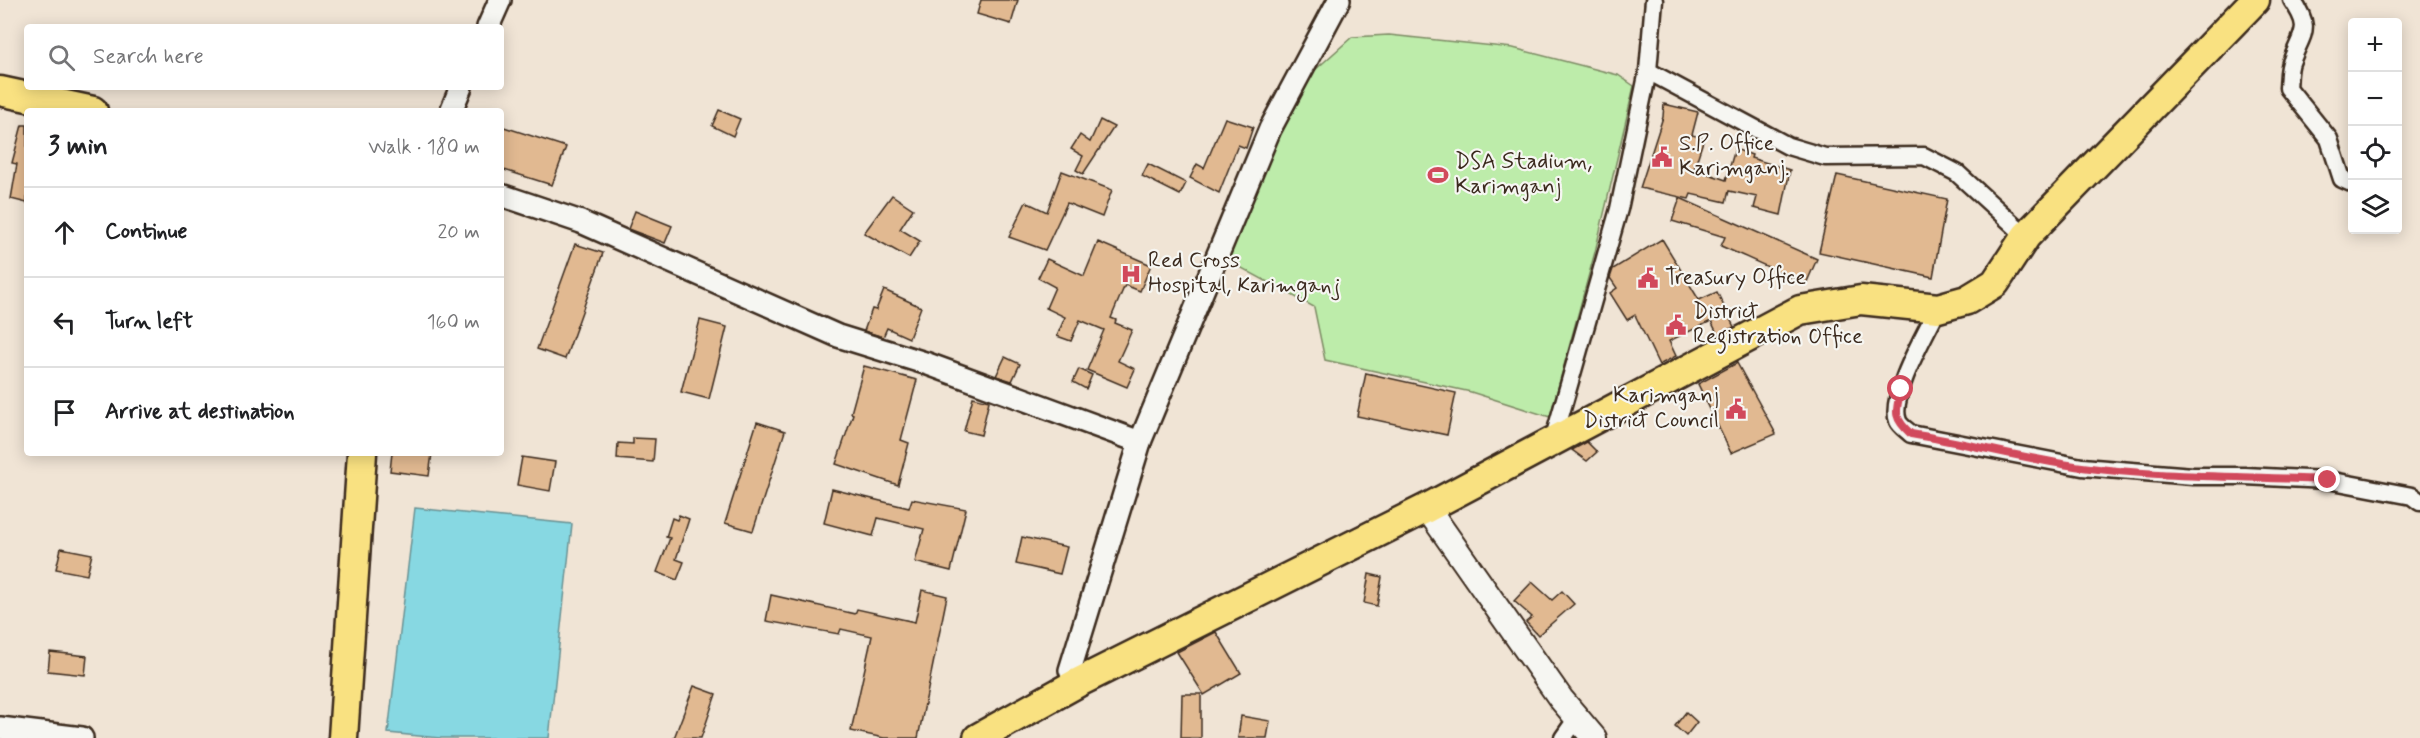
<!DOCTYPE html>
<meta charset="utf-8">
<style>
:root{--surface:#fff;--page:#f6f6f6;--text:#202124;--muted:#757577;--line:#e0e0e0}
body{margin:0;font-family:Mynerve,sans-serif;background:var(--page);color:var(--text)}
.controls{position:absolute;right:18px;top:18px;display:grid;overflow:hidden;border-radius:6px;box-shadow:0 3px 15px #0003}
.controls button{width:54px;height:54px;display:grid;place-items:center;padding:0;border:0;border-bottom:2px solid var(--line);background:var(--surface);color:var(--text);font:30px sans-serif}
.stop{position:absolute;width:18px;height:18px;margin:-14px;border:4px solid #d1495b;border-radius:50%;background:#fff}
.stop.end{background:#d1495b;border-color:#fff;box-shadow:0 2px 6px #0008}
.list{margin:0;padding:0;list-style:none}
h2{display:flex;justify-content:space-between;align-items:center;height:78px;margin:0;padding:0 24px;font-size:26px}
h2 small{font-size:20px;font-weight:400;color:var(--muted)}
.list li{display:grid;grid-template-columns:39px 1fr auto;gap:18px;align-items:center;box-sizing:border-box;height:90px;padding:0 24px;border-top:2px solid var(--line)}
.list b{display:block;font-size:22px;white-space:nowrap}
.list em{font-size:20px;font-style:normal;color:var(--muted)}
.icon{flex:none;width:33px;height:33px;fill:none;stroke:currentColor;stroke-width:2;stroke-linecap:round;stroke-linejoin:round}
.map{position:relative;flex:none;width:2420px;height:738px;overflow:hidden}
.search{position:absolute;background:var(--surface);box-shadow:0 3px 15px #0003;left:24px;top:24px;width:480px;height:66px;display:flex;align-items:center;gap:15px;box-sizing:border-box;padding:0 21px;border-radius:6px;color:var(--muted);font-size:22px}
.panel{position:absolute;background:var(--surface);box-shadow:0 3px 15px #0003;left:24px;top:108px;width:480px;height:348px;border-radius:6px}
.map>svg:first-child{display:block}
</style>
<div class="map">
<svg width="2420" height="738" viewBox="0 0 2420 738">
<rect width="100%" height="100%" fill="#f0e4d5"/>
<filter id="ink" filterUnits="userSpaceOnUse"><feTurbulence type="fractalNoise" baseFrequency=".0167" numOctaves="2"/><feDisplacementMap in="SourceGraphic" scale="12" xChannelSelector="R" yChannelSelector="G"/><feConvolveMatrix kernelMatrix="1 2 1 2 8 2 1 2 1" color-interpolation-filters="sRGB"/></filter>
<g filter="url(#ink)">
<!-- green -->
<polygon fill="#bdecaa" stroke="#7c8b64" stroke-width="1.5" points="1389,35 1513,48 1618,75 1634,86 1595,252 1550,417 1471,392 1325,360 1314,307 1238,266 1226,253 1285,124 1314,71 1352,37"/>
<!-- water -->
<polygon fill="#87d8e2" stroke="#699294" stroke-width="1.5" points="415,508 572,524 549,738 440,738 388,733"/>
<!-- building -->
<g fill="#e1b991" stroke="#3b2a1e" stroke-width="1.5">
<polygon points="981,0 1018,0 1011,24 977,14"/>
<polygon points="1664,104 1698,112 1692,135 1704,138 1694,169 1726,180 1735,149 1752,155 1751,158 1790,170 1781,215 1754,208 1757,197 1729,191 1726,202 1691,194 1689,199 1640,188 1663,117"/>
<polygon points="719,110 740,119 733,136 712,126"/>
<polygon points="1225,118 1253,127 1246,148 1238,145 1219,193 1190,178 1197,164 1204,168"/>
<polygon points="1100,120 1114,127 1083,174 1076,170 1083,156 1071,149 1080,135 1090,142"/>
<polygon points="22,125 27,125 27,203 11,199 17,164 12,163"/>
<polygon points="501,126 566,147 552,185 501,169"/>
<polygon points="1148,164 1186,183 1180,195 1142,176"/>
<polygon points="1062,171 1112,190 1102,217 1067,203 1045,250 1009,237 1026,202 1047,212"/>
<polygon points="1837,175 1947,199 1933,277 1819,252"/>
<polygon points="892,195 913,209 900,229 920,241 909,258 864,233"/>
<polygon points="1680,198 1817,259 1806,284 1721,246 1725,237 1672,221"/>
<polygon points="635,211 672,226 665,243 628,229"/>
<polygon points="1662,239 1699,300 1717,292 1734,327 1718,335 1711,321 1669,341 1676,356 1659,365 1635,315 1627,320 1610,293 1617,288 1610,278 1613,269"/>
<polygon points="1098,242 1151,265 1140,291 1125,285 1111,318 1116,320 1115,323 1132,330 1118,361 1135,369 1127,387 1087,370 1104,330 1080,320 1071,341 1057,336 1065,317 1046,308 1055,287 1038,278 1047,259 1084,276"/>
<polygon points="575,244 603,253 565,359 537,349"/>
<polygon points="884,290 921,307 909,338 887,328 883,337 864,331 872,309 876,310"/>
<polygon points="700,320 727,327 709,399 681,392"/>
<polygon points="1005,357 1020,364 1012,381 996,376"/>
<polygon points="1737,363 1776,434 1731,453 1698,384"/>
<polygon points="864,366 917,380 901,440 909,443 898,485 836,464 853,414 851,413"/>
<polygon points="1079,369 1092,375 1086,389 1073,382"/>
<polygon points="1366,373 1456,393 1447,435 1357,416"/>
<polygon points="973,397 989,401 981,435 964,431"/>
<polygon points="757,422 785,431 753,531 725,523"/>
<polygon points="633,438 655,439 653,462 617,459 618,443 633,444"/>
<polygon points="1587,442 1597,452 1587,461 1572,450"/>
<polygon points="392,453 432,453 429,476 390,471"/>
<polygon points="522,457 555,462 550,491 517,485"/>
<polygon points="832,489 909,508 912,499 966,509 951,571 915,562 924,529 878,518 873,536 824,523"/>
<polygon points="679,515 689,519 676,559 684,562 677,580 657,572 670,538 666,537 672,518 677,520"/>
<polygon points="1022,537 1067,547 1060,574 1016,564"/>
<polygon points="61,548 92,554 87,575 56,569"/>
<polygon points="1369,574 1382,577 1377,606 1364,603"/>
<polygon points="1532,582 1552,600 1562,591 1574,604 1538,635 1526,622 1532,617 1514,601"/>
<polygon points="922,590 947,596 918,738 884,738 851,731 872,636 841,629 839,634 766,621 771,595 855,614 857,609 915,622"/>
<polygon points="1216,632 1241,673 1204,695 1177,652"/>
<polygon points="50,652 87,656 85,675 48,671"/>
<polygon points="694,686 716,694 701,738 674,738"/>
<polygon points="1182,694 1201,694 1201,738 1181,738"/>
<polygon points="1686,712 1697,722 1686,736 1675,726"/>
<polygon points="1241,716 1270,721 1267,738 1238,738"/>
</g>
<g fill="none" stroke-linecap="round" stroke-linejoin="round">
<!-- minor casing -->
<g stroke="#3b2a1e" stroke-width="21">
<g id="minor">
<path d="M2292,0c20,29 11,31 0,60 -4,8 -3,19 -4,28l41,51 13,40 9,4"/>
<polyline points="1648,71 1788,146 1825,157 1924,156 1957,173 2026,236"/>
<path d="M1938,308c-11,23 -50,89 -40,113 2,5 9,9 13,13l171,33 111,9h52l83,4 84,16 8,6"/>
<polyline points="1553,441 1619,209 1648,71 1654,0"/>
<polyline points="1563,738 1577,718"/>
</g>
</g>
<!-- tertiary casing -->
<g stroke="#3b2a1e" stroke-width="26">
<g id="tertiary">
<polyline points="488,27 500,0"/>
<polyline points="451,111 461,87"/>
<polyline points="501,195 581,222 838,336 928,364 1140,442"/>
<polyline points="1077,683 1070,670 1140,442 1270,129 1339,0"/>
<polyline points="0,728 82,738"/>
</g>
</g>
<!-- secondary casing -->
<g stroke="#3b2a1e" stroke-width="28">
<polyline id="secondary" points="1427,508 1561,699 1594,738"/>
</g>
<!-- trunk casing -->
<g stroke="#3b2a1e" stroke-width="33">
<g id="trunk">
<polyline points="0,91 93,111"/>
<polyline points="343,738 362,453"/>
<polyline points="978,738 1077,683 1427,508 1800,310 1861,300 1938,308 1967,300 1995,283 2026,236 2255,0"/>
</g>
</g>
<!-- minor -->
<use href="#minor" stroke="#f6f6f2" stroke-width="16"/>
<!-- tertiary -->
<use href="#tertiary" stroke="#f6f6f2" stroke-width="21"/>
<!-- secondary -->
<use href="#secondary" stroke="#f6f6f2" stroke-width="24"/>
<!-- trunk -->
<use href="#trunk" stroke="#f9e181" stroke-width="28"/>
</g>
</g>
<g fill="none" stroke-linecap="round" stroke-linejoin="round" filter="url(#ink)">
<!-- route -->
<path stroke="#d1495b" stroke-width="8" d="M1901,389c-5,22 -9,28 10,45 57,9 113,25 171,33 81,11 164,9 246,13"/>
</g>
<!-- icons -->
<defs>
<g id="civic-bare" transform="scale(1.62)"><path d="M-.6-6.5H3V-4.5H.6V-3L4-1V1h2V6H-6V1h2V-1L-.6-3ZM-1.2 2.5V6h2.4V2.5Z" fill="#d1495b" stroke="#f6f6f2" stroke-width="2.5" paint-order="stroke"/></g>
<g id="stadium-bare" transform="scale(1.62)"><path d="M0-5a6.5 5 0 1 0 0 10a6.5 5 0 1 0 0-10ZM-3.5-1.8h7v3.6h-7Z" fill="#d1495b" stroke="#f6f6f2" stroke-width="2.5" paint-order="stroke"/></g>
<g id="hospital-bare" transform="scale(1.62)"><path d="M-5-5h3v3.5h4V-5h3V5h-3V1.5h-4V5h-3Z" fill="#d1495b" stroke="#f6f6f2" stroke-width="2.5" paint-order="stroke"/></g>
</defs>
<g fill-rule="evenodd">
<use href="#civic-bare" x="1662" y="157"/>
<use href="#stadium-bare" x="1438" y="175"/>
<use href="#hospital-bare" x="1131" y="274"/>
<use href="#civic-bare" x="1648" y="278"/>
<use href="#civic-bare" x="1676" y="325"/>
<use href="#civic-bare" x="1736" y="409"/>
</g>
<g text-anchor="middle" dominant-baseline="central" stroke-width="4.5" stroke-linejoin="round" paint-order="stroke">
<!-- poi labels -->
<g font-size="22" fill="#3b2a1e" stroke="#f6f6f2" text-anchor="start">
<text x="1679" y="144">S.P. Office<tspan x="1679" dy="25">Karimganj.</tspan></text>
<text x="1455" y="162">DSA Stadium,<tspan x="1455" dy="25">Karimganj</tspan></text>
<text x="1148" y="261">Red Cross<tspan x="1148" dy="25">Hospital, Karimganj</tspan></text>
<text x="1665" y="278">Treasury Office</text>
<text x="1693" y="312">District<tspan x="1693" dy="25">Registration Office</tspan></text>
<text x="1719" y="396" text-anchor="end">Karimganj<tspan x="1719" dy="25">District Council</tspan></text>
</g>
</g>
</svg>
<div class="controls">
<button>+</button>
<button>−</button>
<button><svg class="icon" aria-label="locate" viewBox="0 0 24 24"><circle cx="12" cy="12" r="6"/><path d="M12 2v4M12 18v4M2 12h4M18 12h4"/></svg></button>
<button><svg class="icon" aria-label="layers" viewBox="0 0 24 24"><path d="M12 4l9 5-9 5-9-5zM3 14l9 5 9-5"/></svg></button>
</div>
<div class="stop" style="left:1901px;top:389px"></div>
<div class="stop end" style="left:2328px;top:480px"></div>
<div class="search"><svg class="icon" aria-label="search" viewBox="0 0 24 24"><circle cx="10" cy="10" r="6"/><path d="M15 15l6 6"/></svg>Search here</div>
<section class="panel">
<h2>3 min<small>Walk · 180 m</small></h2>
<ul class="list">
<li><svg class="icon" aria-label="ahead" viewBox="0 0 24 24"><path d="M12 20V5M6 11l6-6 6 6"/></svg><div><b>Continue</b></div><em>20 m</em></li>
<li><svg class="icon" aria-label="left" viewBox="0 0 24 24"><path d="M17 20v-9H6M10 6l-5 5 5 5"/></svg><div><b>Turn left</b></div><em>160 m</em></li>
<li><svg class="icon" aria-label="arrive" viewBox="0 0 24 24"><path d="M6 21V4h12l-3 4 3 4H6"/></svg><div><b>Arrive at destination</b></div></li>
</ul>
</section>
</div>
